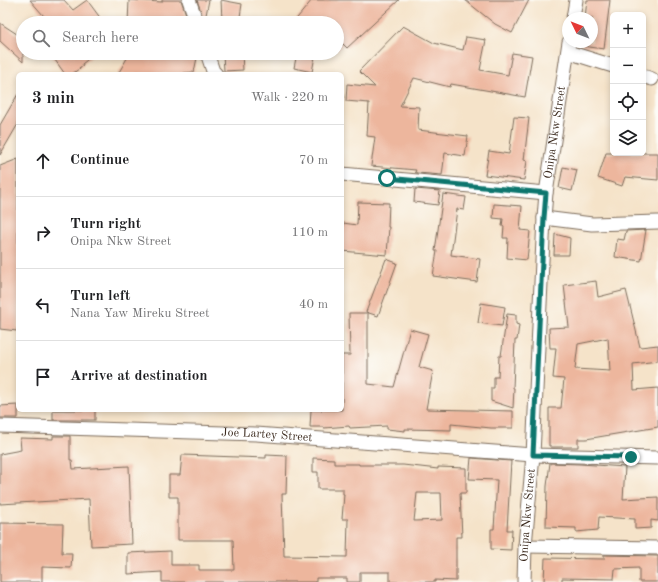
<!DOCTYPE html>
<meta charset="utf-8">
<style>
:root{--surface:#fff;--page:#f2f2f2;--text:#202124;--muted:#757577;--line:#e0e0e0}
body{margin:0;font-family:"Old Standard TT",serif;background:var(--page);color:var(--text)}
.controls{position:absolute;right:12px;top:12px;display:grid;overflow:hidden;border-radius:6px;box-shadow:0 2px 6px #0003}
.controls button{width:36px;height:36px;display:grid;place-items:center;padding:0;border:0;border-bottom:1px solid var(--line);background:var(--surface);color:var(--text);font:20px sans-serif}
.compass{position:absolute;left:562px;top:12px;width:36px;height:36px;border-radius:50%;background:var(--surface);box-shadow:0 2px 6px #0003;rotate:313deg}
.stop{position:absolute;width:12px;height:12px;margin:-9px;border:3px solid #0f766e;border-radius:50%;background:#fff}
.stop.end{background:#0f766e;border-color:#fff;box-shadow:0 1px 4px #0008}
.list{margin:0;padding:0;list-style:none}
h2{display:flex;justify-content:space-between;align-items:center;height:52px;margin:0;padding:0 16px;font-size:17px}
h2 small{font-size:13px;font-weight:400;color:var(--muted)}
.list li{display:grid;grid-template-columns:26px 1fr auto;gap:12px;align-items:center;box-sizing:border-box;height:72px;padding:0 16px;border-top:1px solid var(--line)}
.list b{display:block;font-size:15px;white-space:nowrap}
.list p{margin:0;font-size:13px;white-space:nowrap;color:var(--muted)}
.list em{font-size:13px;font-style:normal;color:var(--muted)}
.icon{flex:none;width:22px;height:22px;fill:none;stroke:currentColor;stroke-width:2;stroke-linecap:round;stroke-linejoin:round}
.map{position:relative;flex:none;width:658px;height:582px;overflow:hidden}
.search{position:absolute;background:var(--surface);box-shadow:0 2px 6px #0003;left:16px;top:16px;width:328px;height:44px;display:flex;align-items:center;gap:10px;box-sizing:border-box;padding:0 14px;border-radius:22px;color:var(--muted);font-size:15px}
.panel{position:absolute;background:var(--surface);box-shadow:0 2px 6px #0003;left:16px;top:72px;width:328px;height:340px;border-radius:6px}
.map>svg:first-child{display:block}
</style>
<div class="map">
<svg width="658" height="582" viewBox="0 0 658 582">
<rect width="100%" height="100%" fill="#fdfcf7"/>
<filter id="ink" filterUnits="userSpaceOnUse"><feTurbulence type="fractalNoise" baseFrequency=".025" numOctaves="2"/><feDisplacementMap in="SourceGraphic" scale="8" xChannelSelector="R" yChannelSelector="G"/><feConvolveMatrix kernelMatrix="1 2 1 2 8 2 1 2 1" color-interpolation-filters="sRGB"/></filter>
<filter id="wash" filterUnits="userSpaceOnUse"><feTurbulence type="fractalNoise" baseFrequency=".012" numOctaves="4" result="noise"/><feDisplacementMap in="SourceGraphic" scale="16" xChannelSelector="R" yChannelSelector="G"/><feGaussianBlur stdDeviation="0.9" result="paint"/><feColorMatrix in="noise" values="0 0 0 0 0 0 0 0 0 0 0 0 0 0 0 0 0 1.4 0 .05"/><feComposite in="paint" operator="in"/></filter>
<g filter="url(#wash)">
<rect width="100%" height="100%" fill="#f5e3c9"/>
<g id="blocks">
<!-- building -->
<g fill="#edb69d" fill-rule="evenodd">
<polygon points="30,0 64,0 73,10 87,0 104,23 50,23"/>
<polygon points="129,0 162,2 162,0 181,0 189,23 128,23"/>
<polygon points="197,0 209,0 205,20 204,20"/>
<polygon points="221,0 242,4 239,23 222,20"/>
<polygon points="312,0 399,0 347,48 343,44 337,51 337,23 293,23"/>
<polygon points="465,0 529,0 512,33 495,24"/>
<polygon points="587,0 610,0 604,49 582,46 582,42 592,42 592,18 585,18"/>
<polygon points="0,23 23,38 23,62 0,41"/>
<polygon points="403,26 434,43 463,50 466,37 486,40 480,70 508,75 512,53 532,56 525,97 451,84 450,87 414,78 400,106 419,107 418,130 468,136 465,156 445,153 442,175 417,173 415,172 416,170 371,166 375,137 367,136 369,103 346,101 347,84 375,87 359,71"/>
<polygon points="50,53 96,53 82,64 83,66 72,74 65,74"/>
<polygon points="130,53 198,53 194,72 184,73 187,74 118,74"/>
<polygon points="223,53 242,53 243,70 224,71"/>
<polygon points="297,53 315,56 312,72 294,68"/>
<polygon points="18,94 18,124 0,155 0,125"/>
<polygon points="514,117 529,118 524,160 527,161 524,180 485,175 489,151 509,154"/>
<polygon points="606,153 658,153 658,180 625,177 622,186 598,178"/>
<polygon points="18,159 18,322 17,331 0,329 0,166"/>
<polygon points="563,167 577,170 572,191 559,188"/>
<polygon points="415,189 440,191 438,205 414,202"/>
<polygon points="443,194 466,197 464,210 457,209 451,255 480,259 477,282 433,276 437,251 435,251"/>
<polygon points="358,202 389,203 388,227 389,227 387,255 342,251 343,223 357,225"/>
<polygon points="494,204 522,206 520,230 530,231 527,260 507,258 508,238 503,238 504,226 502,226 503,219 493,218"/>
<polygon points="646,230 641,261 615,257 617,239 624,240 626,231"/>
<polygon points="555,234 570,238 569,255 554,255"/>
<polygon points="386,259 397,263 378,316 366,312"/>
<path d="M596,281l2,16 28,-7 14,57 18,-2v16l-25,3 1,26 24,-2v39l-72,12h-8v8h-27l1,-1h-3v-38h12l3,-29 -11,-1 3,-30h-6l-1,-20 20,-1 -5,-42zM608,338l2,33 -35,-2 3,-25z"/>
<polygon points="481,303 505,307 502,326 478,323"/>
<polygon points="349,313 368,313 368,384 394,387 410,329 428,334 419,367 433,371 426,409 513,411 513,428 491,428 451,424 451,430 405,429 405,431 387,429 387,426 350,428 349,426 324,428 324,427 310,427 311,410 342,410 342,355 350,355"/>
<polygon points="507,314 516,315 516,324 519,325 517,340 515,340 513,388 514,388 513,408 491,401 491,388 494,388 494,377 498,377 499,356 501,356"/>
<polygon points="18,405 18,418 0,418 0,406"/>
<rect x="53" y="410" width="42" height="10"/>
<polygon points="53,436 70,436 70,460 72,460 73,469 129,466 132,544 91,546 89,499 0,504 0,454 21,450 20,438 53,439"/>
<path d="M182,455l84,3v-3l21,1 -1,38h-4l2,62 63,1 1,-38h-6l2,-25h-1v-5h-25v-17h-5v-14l21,1v5h25v1h44l35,4v-2l28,1v25h-6l2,44h-6v44l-21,-1v2h-45v-10h-30v10h-13v-4h-31v4h-154v-10l-34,2v-21l43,-2v14h28v5h35l-1,-30h-55v-43h-9v-22h11zM417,493h24l1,27 -28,1z"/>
<polygon points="471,458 511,461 507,530 512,530 511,550 491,549 491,529 494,529 497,480 469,479"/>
<polygon points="550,463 580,464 625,467 623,499 658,497 658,521 651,520 651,528 635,529 635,519 599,517 598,530 576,532 576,528 546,527 547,486"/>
<polygon points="0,523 63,524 62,553 72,553 71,568 42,567 42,582 0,582"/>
<polygon points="604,555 658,556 658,582 639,582 639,568 615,569 614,579 562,578 562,582 544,582 545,558 604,559"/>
</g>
</g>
</g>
<g filter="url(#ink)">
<use href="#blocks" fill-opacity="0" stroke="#7c6b5a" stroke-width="1"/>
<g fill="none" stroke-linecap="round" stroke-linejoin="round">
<!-- street casing -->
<g stroke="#7c6b5a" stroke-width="15">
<g id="street">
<polyline points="189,0 197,23"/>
<polyline points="573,18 576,0"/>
<polyline points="568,52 613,66"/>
<polyline points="207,53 213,71 216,74"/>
<polyline points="643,76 652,79"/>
<polyline points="342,174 546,193"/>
<polyline points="544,218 592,224 658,222"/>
<path id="s1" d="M0,426l256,8 277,21 125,3"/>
<polyline points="525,546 658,548"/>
<path id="s2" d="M524,582l1,-36 8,-91 11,-237 2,-25 23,-151"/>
</g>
</g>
<!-- street -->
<use href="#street" stroke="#fff" stroke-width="13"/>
</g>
</g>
<g fill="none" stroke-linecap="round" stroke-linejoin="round" filter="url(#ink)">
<!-- route -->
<polyline stroke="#0f766e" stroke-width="5" points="387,178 546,193 544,218 533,455 631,457"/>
</g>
<g text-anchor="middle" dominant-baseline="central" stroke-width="3.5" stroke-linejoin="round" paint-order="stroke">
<!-- street labels -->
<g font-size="12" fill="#3b2a1e" stroke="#fdfcf7">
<text stroke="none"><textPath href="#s2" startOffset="451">Onipa Nkw Street</textPath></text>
<text stroke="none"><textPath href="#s1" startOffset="267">Joe Lartey Street</textPath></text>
<text stroke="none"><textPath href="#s2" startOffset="67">Onipa Nkw Street</textPath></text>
</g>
</g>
</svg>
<div class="controls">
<button>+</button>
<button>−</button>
<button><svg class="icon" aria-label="locate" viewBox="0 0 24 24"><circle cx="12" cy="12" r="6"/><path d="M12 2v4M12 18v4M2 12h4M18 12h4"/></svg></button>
<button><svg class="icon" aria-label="layers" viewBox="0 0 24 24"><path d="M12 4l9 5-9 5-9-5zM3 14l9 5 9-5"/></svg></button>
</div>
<svg class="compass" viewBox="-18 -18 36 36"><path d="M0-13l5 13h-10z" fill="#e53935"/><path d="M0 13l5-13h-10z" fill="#757577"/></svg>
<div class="stop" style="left:387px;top:178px"></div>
<div class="stop end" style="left:631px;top:457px"></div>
<div class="search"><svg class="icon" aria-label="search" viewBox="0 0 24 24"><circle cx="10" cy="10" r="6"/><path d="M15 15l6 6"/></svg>Search here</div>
<section class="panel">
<h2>3 min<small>Walk · 220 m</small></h2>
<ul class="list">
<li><svg class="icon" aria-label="ahead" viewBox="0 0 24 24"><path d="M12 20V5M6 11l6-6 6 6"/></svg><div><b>Continue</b></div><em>70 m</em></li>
<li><svg class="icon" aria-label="right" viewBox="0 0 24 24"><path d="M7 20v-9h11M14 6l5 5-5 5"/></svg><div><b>Turn right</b><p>Onipa Nkw Street</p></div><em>110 m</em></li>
<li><svg class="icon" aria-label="left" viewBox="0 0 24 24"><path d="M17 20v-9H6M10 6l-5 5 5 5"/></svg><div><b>Turn left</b><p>Nana Yaw Mireku Street</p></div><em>40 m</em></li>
<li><svg class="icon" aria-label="arrive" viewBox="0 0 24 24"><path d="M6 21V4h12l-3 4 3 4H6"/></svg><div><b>Arrive at destination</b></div></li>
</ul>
</section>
</div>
